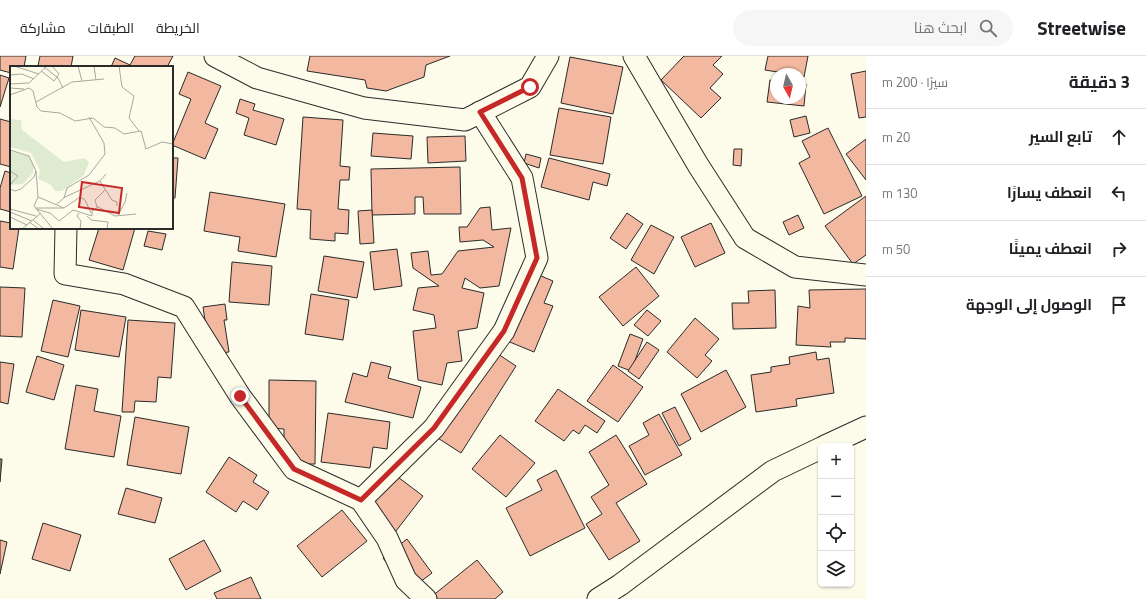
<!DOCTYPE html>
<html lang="ar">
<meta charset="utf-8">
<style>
:root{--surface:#fff;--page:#f6f6f6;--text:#202124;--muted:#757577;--line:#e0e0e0}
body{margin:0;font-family:"Titillium Web",Cairo,sans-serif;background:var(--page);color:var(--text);direction:rtl}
.controls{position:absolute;right:12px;bottom:12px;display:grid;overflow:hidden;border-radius:6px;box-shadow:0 1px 3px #0004}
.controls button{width:36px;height:36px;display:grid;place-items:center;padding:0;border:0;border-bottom:1px solid var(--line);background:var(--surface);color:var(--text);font:20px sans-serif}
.compass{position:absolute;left:770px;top:12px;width:36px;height:36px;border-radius:50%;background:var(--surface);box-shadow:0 1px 3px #0004;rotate:172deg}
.stop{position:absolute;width:12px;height:12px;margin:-9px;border:3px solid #c62828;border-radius:50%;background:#fff}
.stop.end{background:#c62828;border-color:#fff;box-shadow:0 1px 4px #0008}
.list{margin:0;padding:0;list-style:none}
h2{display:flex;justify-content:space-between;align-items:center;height:52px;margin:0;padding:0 16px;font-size:17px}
h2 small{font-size:13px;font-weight:400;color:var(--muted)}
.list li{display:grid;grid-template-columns:26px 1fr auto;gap:12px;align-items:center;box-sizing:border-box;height:56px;padding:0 16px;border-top:1px solid var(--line)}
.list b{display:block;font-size:15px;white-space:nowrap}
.list em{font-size:13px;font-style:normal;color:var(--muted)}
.icon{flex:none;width:22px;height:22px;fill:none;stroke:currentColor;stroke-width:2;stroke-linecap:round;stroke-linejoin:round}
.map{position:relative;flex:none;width:866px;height:543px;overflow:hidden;direction:ltr}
header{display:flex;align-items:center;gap:24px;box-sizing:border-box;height:56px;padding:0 20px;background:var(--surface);border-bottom:1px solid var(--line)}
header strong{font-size:19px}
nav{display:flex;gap:22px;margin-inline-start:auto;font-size:14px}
.search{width:280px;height:36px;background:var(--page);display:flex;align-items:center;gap:10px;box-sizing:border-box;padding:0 14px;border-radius:22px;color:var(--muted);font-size:15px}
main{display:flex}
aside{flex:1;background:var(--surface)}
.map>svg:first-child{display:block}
</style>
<header>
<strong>Streetwise</strong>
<div class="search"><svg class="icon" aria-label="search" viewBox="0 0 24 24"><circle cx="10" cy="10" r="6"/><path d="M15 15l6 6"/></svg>ابحث هنا</div>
<nav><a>الخريطة</a><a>الطبقات</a><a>مشاركة</a></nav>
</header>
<main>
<aside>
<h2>3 دقيقة<small>سيرًا · 200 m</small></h2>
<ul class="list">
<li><svg class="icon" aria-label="ahead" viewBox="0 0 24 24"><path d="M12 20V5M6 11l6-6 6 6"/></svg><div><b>تابع السير</b></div><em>20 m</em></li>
<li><svg class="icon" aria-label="left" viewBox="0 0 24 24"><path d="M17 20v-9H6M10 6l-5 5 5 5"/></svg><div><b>انعطف يسارًا</b></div><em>130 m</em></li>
<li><svg class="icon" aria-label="right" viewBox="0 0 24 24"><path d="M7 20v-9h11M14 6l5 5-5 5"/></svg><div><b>انعطف يمينًا</b></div><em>50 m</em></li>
<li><svg class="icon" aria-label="arrive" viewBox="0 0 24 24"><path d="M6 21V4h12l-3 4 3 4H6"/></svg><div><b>الوصول إلى الوجهة</b></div></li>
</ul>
</aside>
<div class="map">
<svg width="866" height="543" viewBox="0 0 866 543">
<rect width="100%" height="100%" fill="#fdfbea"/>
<!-- building -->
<g fill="#f2b8a0" stroke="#2b2b2b">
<polygon points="0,0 26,0 24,11 11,11 11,17 0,14"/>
<polygon points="40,0 73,0 71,11 38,10"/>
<polygon points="135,0 173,0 167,11 111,11 115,2 130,9"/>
<polygon points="310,0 450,0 426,9 424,21 386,35 367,32 365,24 307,15"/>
<polygon points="684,0 722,0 713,9 723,18 710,32 721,42 701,62 661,24"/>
<polygon points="768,0 808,0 804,21 800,20 800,18 790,18 765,14"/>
<polygon points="570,1 623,11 613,58 561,47"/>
<polygon points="866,15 866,61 859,62 851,18"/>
<polygon points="188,16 221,30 205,67 218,73 205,103 172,89 191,43 179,38"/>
<polygon points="0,19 9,22 0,51"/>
<polygon points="770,24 776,25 776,42 800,42 800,27 806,28 804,50 767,46"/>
<polygon points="240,43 255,48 253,54 284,63 276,89 244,79 249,62 236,57"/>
<polygon points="559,52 611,61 603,108 550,99"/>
<polygon points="806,60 810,77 794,81 790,64"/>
<polygon points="303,61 343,64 340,110 350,111 349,124 340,124 338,153 349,154 348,178 335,177 335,185 310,183 311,154 297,153"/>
<polygon points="0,63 11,66 11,111 0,108"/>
<polygon points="828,72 862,140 824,158 799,107 810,101 802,85"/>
<polygon points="373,77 413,80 411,103 371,100"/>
<polygon points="465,80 466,105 428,107 427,81"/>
<polygon points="866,83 866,124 846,98"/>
<polygon points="734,93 742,93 741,110 733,109"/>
<polygon points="526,98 541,102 539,112 524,107"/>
<polygon points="172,102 178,102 175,142 172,142"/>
<polygon points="549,102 610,118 607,130 593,126 589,144 541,131"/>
<polygon points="460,111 461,158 424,158 423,141 415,141 415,158 372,159 371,113"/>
<polygon points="5,115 11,117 11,156 0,153 0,132"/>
<polygon points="210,136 285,148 276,201 238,195 240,181 204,175"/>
<polygon points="866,140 866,199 853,208 825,170"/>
<polygon points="490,151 492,174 511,172 499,230 480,232 465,222 462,232 484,237 477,272 458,275 462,305 447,307 442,329 418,324 413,275 436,272 434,259 413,254 418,232 439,230 413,212 411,197 428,195 431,219 442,218 458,195 494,191 483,184 460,186 459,171 467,171 480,152"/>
<polygon points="372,154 374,187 360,188 358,155"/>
<polygon points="627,157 643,168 626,193 610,182"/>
<polygon points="798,159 804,172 789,179 783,166"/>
<polygon points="0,165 11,167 11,172 19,172 13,213 0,211"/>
<polygon points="711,167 725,197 695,211 681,181"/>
<polygon points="651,169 674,181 654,218 631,204"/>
<polygon points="99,172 135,172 123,214 89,204"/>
<polygon points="148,175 166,178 162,194 144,190"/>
<polygon points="397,193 402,230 374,234 370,196"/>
<polygon points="324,200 364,206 357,242 318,235"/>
<polygon points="232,206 272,210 269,249 229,246"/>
<polygon points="636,211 659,240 623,270 599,241"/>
<polygon points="527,214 553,225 544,247 553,250 534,296 500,282"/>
<polygon points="0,231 25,232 22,281 0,280"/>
<polygon points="866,233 866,283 845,282 845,286 830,286 831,291 796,289 798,250 810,252 809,234"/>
<polygon points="775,234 776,272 733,273 732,247 749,247 748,235"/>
<polygon points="311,238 349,244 343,284 305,278"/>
<polygon points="53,244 80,250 68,301 41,295"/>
<polygon points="225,248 227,264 224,264 229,296 210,298 203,251"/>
<polygon points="81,254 126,261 119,301 75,294"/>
<polygon points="647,254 661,265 648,280 634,269"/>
<polygon points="695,262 719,283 705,299 712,305 697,322 667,296"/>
<polygon points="128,264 175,267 171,322 158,321 156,346 135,345 134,356 122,356"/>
<polygon points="630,278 643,283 631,315 618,310"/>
<polygon points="647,286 659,294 639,323 628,315"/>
<polygon points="486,290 516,310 461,397 430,377"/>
<polygon points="816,296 817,304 829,302 834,337 796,343 797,350 756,356 751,319 771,316 771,311 790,308 789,301"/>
<polygon points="37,300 64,309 54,344 26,336"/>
<polygon points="0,306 14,308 8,348 0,346"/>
<polygon points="371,306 391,311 388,322 421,331 413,362 345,346 353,317 367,321"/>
<polygon points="613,309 643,331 618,366 587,345"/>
<polygon points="726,314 746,351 701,376 681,338"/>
<polygon points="269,324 316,325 315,408 284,408 284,373 269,372"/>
<polygon points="76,329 98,333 94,355 121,360 114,401 65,393"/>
<polygon points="558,333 605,365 597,377 585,369 579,378 573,374 564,385 535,365"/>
<polygon points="675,351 691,383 679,390 662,357"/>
<polygon points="328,357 390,366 387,393 373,391 370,412 321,406"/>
<polygon points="659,358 682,399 645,419 629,390 649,379 643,367"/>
<polygon points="135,361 189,371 181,418 127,409"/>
<polygon points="500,379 535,407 506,441 472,413"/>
<polygon points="616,379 647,428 616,447 640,485 609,504 586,468 602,458 591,441 609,429 589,396"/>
<polygon points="229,401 257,419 253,426 269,436 257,454 243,445 236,456 206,436"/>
<polygon points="0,403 2,403 0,426"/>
<polygon points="556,414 585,472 530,500 506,452 542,434 537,424"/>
<polygon points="390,415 423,440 396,475 363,449"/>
<polygon points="126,432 162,442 155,467 118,458"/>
<polygon points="342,454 367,485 322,521 297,490"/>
<polygon points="43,467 81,479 70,515 32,503"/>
<polygon points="407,483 432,517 408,535 383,502"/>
<polygon points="0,484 7,486 0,518"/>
<polygon points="204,484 221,515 186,534 169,503"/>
<polygon points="477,504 503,536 495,543 433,543 431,541"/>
<polygon points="251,521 261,543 217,543 214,537"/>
</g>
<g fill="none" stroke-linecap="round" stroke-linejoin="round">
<!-- minor casing -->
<g stroke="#2b2b2b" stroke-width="23">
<g id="minor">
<polyline points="215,0 257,22 364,52 465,64 530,31 548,0"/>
<polyline points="634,0 698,109 745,182 795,211 866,219"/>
<polyline points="66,172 65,218 124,228 184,251 240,340 294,413 361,444 387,482 406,524 426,543"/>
<polyline points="825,390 866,371"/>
<polyline points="361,444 434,372 504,275 537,202 522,122 480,56"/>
<polyline points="598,543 620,529 773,415 821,392"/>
</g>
</g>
<!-- minor -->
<use href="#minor" stroke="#fdfbea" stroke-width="21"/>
</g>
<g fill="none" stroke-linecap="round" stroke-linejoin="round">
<!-- route -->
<polyline stroke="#c62828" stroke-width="5" points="240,340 294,413 361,444 434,372 504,275 537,202 522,122 480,56 530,31"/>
</g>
<!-- overview -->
<g transform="translate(10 10)">
<rect width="163" height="163" fill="#fdfbea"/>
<path d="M0,53l11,1 1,10 42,32 20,-4 5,4 -5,13 -22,16h-7l-5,-7 -12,-5 2,-9 -9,-17 -21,-6zM0,85l19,5 5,11 -1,6 -10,11 -13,1z" fill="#deebd1"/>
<path fill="none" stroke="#a9a89e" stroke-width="1" d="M4,0l25,8M33,0l15,12 5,10M68,0l4,15M84,0l2,14M109,0l3,21 12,9 -5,22 10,13M31,5l13,10 5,-7 -7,-8M0,9l12,-1 12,5M0,18l19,-1 18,-17M0,22l14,1M0,29l19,-7 4,3 4,16 4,4 19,2 15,8 18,-3 11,9 11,1 9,6 17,-3 5,18 16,-7 11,2M26,36l36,-20 32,-3M0,84l19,6 7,15 -2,6 -13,12 -6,2 -5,-2M0,105l8,5 -8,9M26,105l2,26 -4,9 19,23M90,115l12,19 5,2v4M28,131l26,11M54,132l3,-10 22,-13 16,-21 -1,-11 -15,-26M47,138l8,-7 35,-16 6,-7M87,141l-2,-7 10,-10M26,142h27M54,142l16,-11 5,3 6,13M0,143l26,7M26,143l14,4 9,8 14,-11 19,6v-5l6,-4 17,9 21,-2M0,146l22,9M69,147l-2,3 4,5 -1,8M108,149l7,-13 2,-9M77,150l4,4 17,2 -1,7M0,151l17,8M23,154l11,9M19,156l10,7M12,163l19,-16"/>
<path fill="#c62828" fill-opacity="0.15" stroke="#c62828" stroke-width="2" d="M72,116l40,6 -3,25 -40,-6z"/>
<rect width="163" height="163" fill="none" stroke="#2b2b2b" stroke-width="2"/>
</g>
</svg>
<div class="controls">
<button>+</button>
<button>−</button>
<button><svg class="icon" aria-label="locate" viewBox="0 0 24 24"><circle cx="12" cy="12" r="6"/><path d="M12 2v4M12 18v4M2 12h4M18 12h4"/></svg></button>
<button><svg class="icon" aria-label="layers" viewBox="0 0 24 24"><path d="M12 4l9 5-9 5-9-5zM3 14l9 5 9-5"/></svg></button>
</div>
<svg class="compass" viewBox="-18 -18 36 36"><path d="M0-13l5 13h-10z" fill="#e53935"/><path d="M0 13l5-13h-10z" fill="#757577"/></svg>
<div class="stop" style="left:530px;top:31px"></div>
<div class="stop end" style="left:240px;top:340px"></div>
</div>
</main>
